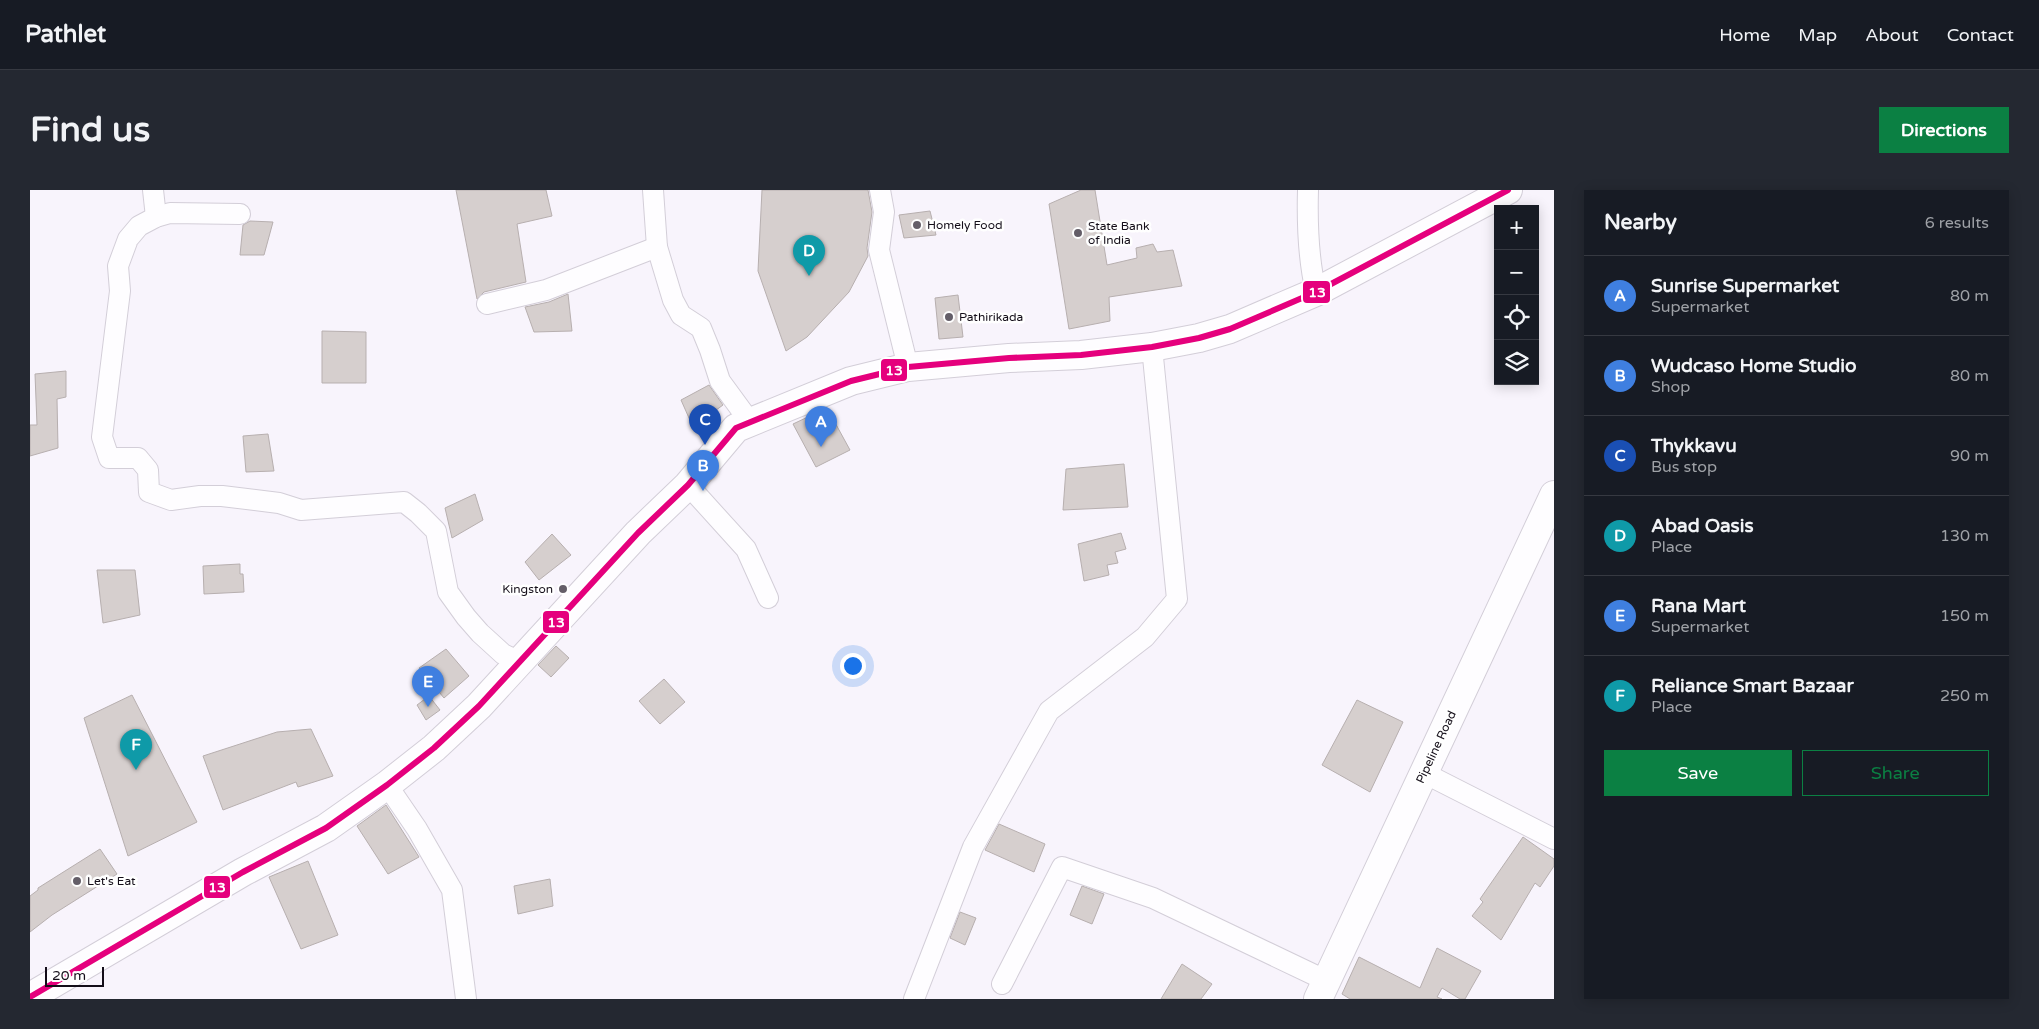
<!DOCTYPE html>
<meta charset="utf-8">
<style>
:root{--surface:#171b24;--page:#242831;--text:#f1f3f6;--muted:#9ea1a6;--line:#363941;--accent:#0b8043}
body{margin:0;font-family:"Varela Round",sans-serif;background:var(--page);color:var(--text)}
.controls{position:absolute;right:15px;top:15px;display:grid;overflow:hidden;border-radius:0px;box-shadow:0 2px 12px #0003}
.controls button{width:45px;height:45px;display:grid;place-items:center;padding:0;border:0;border-bottom:1px solid var(--line);background:var(--surface);color:var(--text);font:25px sans-serif}
.scale{position:absolute;left:15px;bottom:12px;width:59px;box-sizing:border-box;padding-left:5px;border:2px solid #140e19;border-top:0;font-size:14px;line-height:18px;white-space:nowrap;color:#140e19;-webkit-text-stroke:4px #fff;paint-order:stroke}
.you{position:absolute;left:822px;top:475px;width:18px;height:18px;margin:-12px;border:4px solid #fff;border-radius:50%;background:#1a73e8;box-shadow:0 0 0 8px #1a73e833}
.badge{display:grid;place-items:center;width:32px;height:32px;border-radius:50%;background:var(--accent);color:#fff;font-size:16px;font-weight:700}
.pin{position:absolute;translate:-50% -41px;filter:drop-shadow(0 1px 2px #0008)}
.pin::after{content:'';position:absolute;top:26px;width:18px;height:15px;background:inherit;clip-path:polygon(0 0,100% 0,50% 100%)}
.list{margin:0;padding:0;list-style:none}
h2{display:flex;justify-content:space-between;align-items:center;height:65px;margin:0;padding:0 20px;font-size:21px}
h2 small{font-size:16px;font-weight:400;color:var(--muted)}
.list li{display:grid;grid-template-columns:32px 1fr auto;gap:15px;align-items:center;box-sizing:border-box;height:80px;padding:0 20px;border-top:1px solid var(--line)}
.list b{display:block;font-size:19px;white-space:nowrap}
.list p{margin:0;font-size:16px;white-space:nowrap;color:var(--muted)}
.list em{font-size:16px;font-style:normal;color:var(--muted)}
.actions{display:flex;gap:10px;padding:15px 20px}
.actions a{flex:1;padding:11px 0;border:1px solid var(--accent);border-radius:0px;text-align:center;font-size:18px;color:var(--accent)}
.actions .main{background:var(--accent);color:#fff}
.icon{flex:none;width:28px;height:28px;fill:none;stroke:currentColor;stroke-width:2;stroke-linecap:round;stroke-linejoin:round}
.map{position:relative;flex:none;width:1524px;height:809px;overflow:hidden;border-radius:0px}
header{display:flex;align-items:center;gap:30px;box-sizing:border-box;height:70px;padding:0 25px;background:var(--surface);border-bottom:1px solid var(--line)}
header strong{font-size:24px}
nav{display:flex;gap:28px;margin-inline-start:auto;font-size:18px}
.intro{display:flex;align-items:center;justify-content:space-between;box-sizing:border-box;height:120px;padding:0 30px}
h1{margin:0;font-size:35px}
.button{padding:12px 22px;border-radius:0px;background:var(--accent);color:#fff;font-size:18px;font-weight:700}
main{display:flex;gap:30px;padding:0 30px}
aside{flex:1;background:var(--surface);border-radius:0px;box-shadow:0 2px 12px #0003}
.map>svg:first-child{display:block}
</style>
<header>
<strong>Pathlet</strong>
<nav><a>Home</a><a>Map</a><a>About</a><a>Contact</a></nav>
</header>
<div class="intro"><h1>Find us</h1><a class="button">Directions</a></div>
<main>
<div class="map">
<svg width="1524" height="809" viewBox="0 0 1524 809">
<rect width="100%" height="100%" fill="#f8f4fc"/>
<!-- building -->
<g fill="#d6cfce" stroke="#b7afaf">
<polygon points="426,0 516,0 522,26 487,34 496,92 454,102 447,109"/>
<polygon points="732,0 838,0 842,22 837,58 838,66 819,102 777,147 756,161 728,81"/>
<polygon points="1051,0 1065,0 1077,75 1107,68 1106,58 1123,54 1127,62 1143,60 1152,96 1079,107 1080,131 1039,139 1019,14"/>
<polygon points="900,21 906,45 874,48 869,25"/>
<polygon points="220,31 243,32 234,65 210,65 213,35"/>
<polygon points="538,104 542,141 504,142 495,117 519,112"/>
<polygon points="928,105 933,147 909,149 905,108"/>
<polygon points="292,141 336,142 336,193 292,193"/>
<polygon points="36,181 36,207 27,209 28,258 0,266 0,235 7,235 5,184"/>
<polygon points="679,195 693,215 663,237 651,210"/>
<polygon points="797,218 820,260 786,277 763,234"/>
<polygon points="238,244 244,281 216,282 213,246"/>
<polygon points="1094,274 1098,317 1033,320 1036,279"/>
<polygon points="445,304 453,330 422,348 415,318"/>
<polygon points="1091,343 1096,359 1085,362 1088,373 1077,375 1079,385 1054,391 1048,354"/>
<polygon points="522,344 541,365 509,390 495,372"/>
<polygon points="210,374 210,384 213,384 214,402 174,404 173,376"/>
<polygon points="67,380 105,380 110,425 73,433"/>
<polygon points="526,456 539,468 521,487 508,475"/>
<polygon points="416,459 439,486 414,508 389,478"/>
<polygon points="634,489 655,512 630,534 609,511"/>
<polygon points="102,505 167,632 98,666 54,528"/>
<polygon points="399,506 410,520 396,530 387,515"/>
<polygon points="1327,510 1373,532 1340,602 1292,575"/>
<polygon points="281,539 303,586 268,597 266,592 193,620 173,566 247,542"/>
<polygon points="356,615 389,667 358,684 327,636"/>
<polygon points="969,634 1015,654 1004,682 955,660"/>
<polygon points="1493,647 1524,669 1524,676 1510,697 1505,693 1471,750 1442,726 1453,712 1450,709"/>
<polygon points="70,659 87,684 22,725 0,742 0,706 8,700 8,698"/>
<polygon points="278,671 308,745 271,759 239,687"/>
<polygon points="520,689 523,716 488,724 484,696"/>
<polygon points="1052,696 1074,704 1062,734 1040,725"/>
<polygon points="930,722 946,728 935,755 920,748"/>
<polygon points="1407,758 1451,781 1435,809 1430,809 1412,798 1407,807 1412,809 1320,809 1312,804 1329,767 1390,798"/>
<polygon points="1152,774 1182,794 1171,809 1131,809"/>
</g>
<g fill="none" stroke-linecap="round" stroke-linejoin="round">
<!-- street casing -->
<g stroke="#d3ced8" stroke-width="22">
<g id="street">
<polyline points="123,0 126,27"/>
<polyline points="623,0 627,57 643,110 651,125 671,138 680,160 690,191 720,232"/>
<polyline points="850,0 854,22 849,60 878,177"/>
<path d="M1278,0c-1,35 0,68 8,102"/>
<polyline points="210,24 140,23 126,27 109,36 98,49 88,76 90,101 72,247 79,268 108,268 118,280 119,302 141,310 170,306 192,306 249,313 271,320 374,312 388,323 406,341 418,402 436,427 450,443 473,464 490,472"/>
<polyline points="457,114 516,100 627,57"/>
<polyline points="658,295 716,359 738,408"/>
<polyline points="1394,583 1524,649"/>
<polyline points="357,595 387,639 422,700 436,809"/>
<polyline points="972,794 1032,677 1123,708 1297,791"/>
<polyline points="884,809 943,657 1019,521 1115,447 1147,409 1122,157"/>
</g>
</g>
<!-- secondary casing -->
<g stroke="#d3ced8" stroke-width="30">
<g id="secondary">
<polyline points="0,807 213,682 296,638 357,595 404,558 449,516 608,343 658,295 706,238 821,191 878,177 979,168 1051,165 1122,157 1169,148 1200,139 1286,102 1478,0"/>
<polyline points="1288,809 1524,305"/>
</g>
</g>
<!-- street -->
<use href="#street" stroke="#fefdff" stroke-width="20"/>
<!-- secondary -->
<use href="#secondary" stroke="#fefdff" stroke-width="28"/>
<!-- bus-1 casing -->
<g stroke="#fff" stroke-width="10">
<polyline id="bus-1" points="0,807 213,682 296,638 357,595 404,558 449,516 608,343 658,295 706,238 821,191 878,177 979,168 1051,165 1122,157 1169,148 1200,139 1286,102 1478,0"/>
</g>
<!-- bus-1 -->
<use href="#bus-1" stroke="#e5007d" stroke-width="6"/>
</g>
<!-- markers -->
<g fill="#645e68" stroke="#fff" stroke-width="2">
<circle cx="887" cy="35" r="5"/>
<circle cx="1048" cy="43" r="5"/>
<circle cx="919" cy="127" r="5"/>
<circle cx="533" cy="399" r="5"/>
<circle cx="47" cy="691" r="5"/>
</g>
<g text-anchor="middle" dominant-baseline="central" stroke-width="5" stroke-linejoin="round" paint-order="stroke">
<!-- poi labels -->
<g font-size="12" fill="#140e19" stroke="#fff" text-anchor="start">
<text x="897" y="35">Homely Food</text>
<text x="1058" y="36">State Bank<tspan x="1058" dy="14">of India</tspan></text>
<text x="929" y="127">Pathirikada</text>
<text x="523" y="399" text-anchor="end">Kingston</text>
<text x="57" y="691">Let's Eat</text>
</g>
<!-- street labels -->
<g font-size="12" fill="#140e19" stroke="#fff">
<text transform="translate(1406 557) rotate(-65)">Pipeline Road</text>
</g>
</g>
<g stroke="#fff" stroke-width="2">
<rect x="1272" y="90" width="29" height="24" rx="5" fill="#e5007d"/>
<rect x="850" y="168" width="28" height="24" rx="5" fill="#e5007d"/>
<rect x="512" y="420" width="28" height="24" rx="5" fill="#e5007d"/>
<rect x="173" y="685" width="28" height="24" rx="5" fill="#e5007d"/>
</g>
<g font-size="14" text-anchor="middle" font-weight="bold" fill="#fff">
<text x="1287" y="107">13</text>
<text x="864" y="185">13</text>
<text x="526" y="437">13</text>
<text x="187" y="702">13</text>
</g>
</svg>
<div class="controls">
<button>+</button>
<button>−</button>
<button><svg class="icon" aria-label="locate" viewBox="0 0 24 24"><circle cx="12" cy="12" r="6"/><path d="M12 2v4M12 18v4M2 12h4M18 12h4"/></svg></button>
<button><svg class="icon" aria-label="layers" viewBox="0 0 24 24"><path d="M12 4l9 5-9 5-9-5zM3 14l9 5 9-5"/></svg></button>
</div>
<div class="scale">20 m</div>
<div class="you"></div>
<div class="pin badge" style="left:791px;top:257px;background:#3f7fe0">A</div>
<div class="pin badge" style="left:673px;top:301px;background:#3f7fe0">B</div>
<div class="pin badge" style="left:675px;top:255px;background:#1a4fb4">C</div>
<div class="pin badge" style="left:779px;top:86px;background:#0f9aa8">D</div>
<div class="pin badge" style="left:398px;top:517px;background:#3f7fe0">E</div>
<div class="pin badge" style="left:106px;top:580px;background:#0f9aa8">F</div>
</div>
<aside>
<h2>Nearby<small>6 results</small></h2>
<ul class="list">
<li><span class="badge" style="background:#3f7fe0">A</span><div><b>Sunrise Supermarket</b><p>Supermarket</p></div><em>80 m</em></li>
<li><span class="badge" style="background:#3f7fe0">B</span><div><b>Wudcaso Home Studio</b><p>Shop</p></div><em>80 m</em></li>
<li><span class="badge" style="background:#1a4fb4">C</span><div><b>Thykkavu</b><p>Bus stop</p></div><em>90 m</em></li>
<li><span class="badge" style="background:#0f9aa8">D</span><div><b>Abad Oasis</b><p>Place</p></div><em>130 m</em></li>
<li><span class="badge" style="background:#3f7fe0">E</span><div><b>Rana Mart</b><p>Supermarket</p></div><em>150 m</em></li>
<li><span class="badge" style="background:#0f9aa8">F</span><div><b>Reliance Smart Bazaar</b><p>Place</p></div><em>250 m</em></li>
</ul>
<div class="actions"><a class="main">Save</a><a>Share</a></div>
</aside>
</main>
